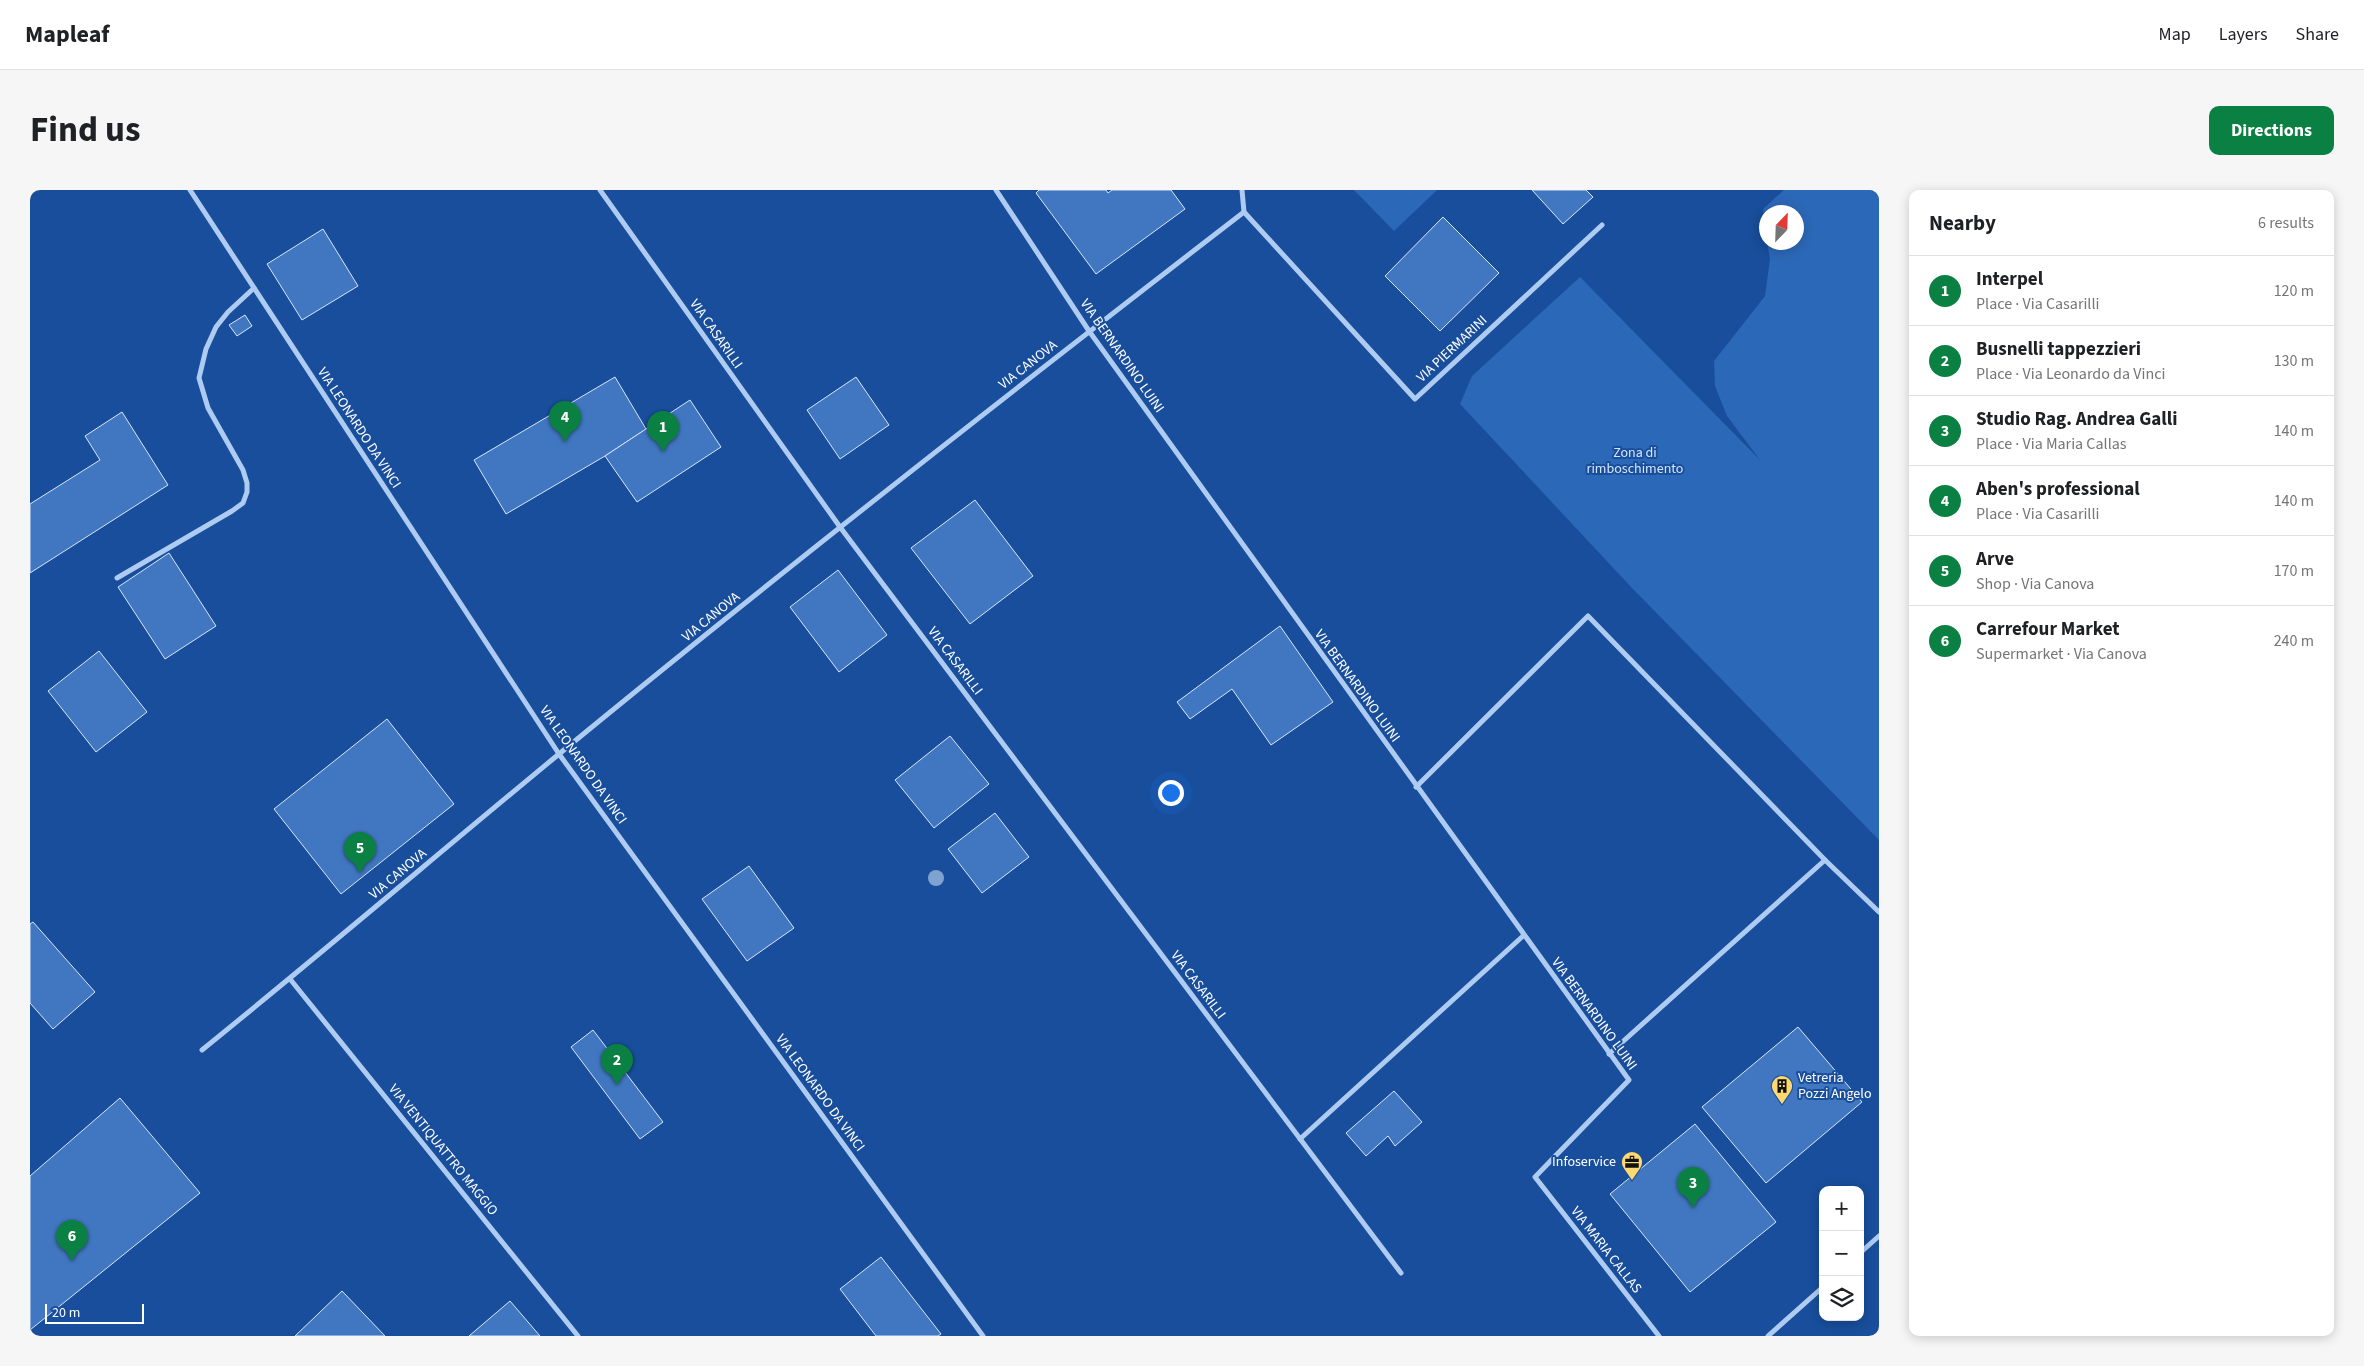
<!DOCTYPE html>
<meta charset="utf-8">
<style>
:root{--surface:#fff;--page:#f6f6f6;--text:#202124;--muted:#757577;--line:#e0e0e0;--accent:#0b8043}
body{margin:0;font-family:"Source Sans 3",sans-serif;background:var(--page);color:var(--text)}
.controls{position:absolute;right:15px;bottom:15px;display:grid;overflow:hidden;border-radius:10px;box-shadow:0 2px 12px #0003}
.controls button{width:45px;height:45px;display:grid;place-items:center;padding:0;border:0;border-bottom:1px solid var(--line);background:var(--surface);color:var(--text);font:25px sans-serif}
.compass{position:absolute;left:1729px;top:15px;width:45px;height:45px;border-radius:50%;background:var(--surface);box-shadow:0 2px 12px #0003;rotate:23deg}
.scale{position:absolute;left:15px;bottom:12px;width:99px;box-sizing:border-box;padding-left:5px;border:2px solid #fff;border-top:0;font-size:14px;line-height:18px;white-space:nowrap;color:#fff;-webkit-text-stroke:4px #184e9b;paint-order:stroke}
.you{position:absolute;left:1140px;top:602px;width:18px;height:18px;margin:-12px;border:4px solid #fff;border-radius:50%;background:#1a73e8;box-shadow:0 0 0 8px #1a73e833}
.badge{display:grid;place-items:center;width:32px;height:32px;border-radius:50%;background:var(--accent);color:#fff;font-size:16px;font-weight:700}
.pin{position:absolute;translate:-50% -41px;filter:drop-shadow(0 1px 2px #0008)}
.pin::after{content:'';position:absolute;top:26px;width:18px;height:15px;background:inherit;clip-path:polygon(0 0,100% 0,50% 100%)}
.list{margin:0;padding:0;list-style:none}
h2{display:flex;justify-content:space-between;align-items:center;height:65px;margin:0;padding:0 20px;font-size:21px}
h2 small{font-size:16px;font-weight:400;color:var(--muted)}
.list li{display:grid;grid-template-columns:32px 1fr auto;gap:15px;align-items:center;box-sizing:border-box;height:70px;padding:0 20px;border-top:1px solid var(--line)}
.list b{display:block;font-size:19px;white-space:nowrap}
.list p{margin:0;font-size:16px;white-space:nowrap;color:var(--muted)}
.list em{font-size:16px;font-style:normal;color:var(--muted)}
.icon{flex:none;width:28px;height:28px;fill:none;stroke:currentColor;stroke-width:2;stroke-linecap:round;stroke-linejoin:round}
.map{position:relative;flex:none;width:1849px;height:1146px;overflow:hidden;border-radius:10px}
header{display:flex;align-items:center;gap:30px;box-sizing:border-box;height:70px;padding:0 25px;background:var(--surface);border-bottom:1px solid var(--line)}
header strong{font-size:24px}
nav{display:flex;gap:28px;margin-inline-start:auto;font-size:18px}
.intro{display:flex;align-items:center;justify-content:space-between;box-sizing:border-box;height:120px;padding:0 30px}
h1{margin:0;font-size:35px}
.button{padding:12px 22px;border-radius:10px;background:var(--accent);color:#fff;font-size:18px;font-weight:700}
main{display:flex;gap:30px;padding:0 30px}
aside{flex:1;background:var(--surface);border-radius:10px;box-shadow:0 2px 12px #0003}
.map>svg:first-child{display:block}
</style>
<header>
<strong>Mapleaf</strong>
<nav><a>Map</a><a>Layers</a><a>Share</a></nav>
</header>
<div class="intro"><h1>Find us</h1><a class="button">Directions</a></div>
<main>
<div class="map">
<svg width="1849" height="1146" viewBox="0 0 1849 1146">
<rect width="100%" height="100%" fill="#184e9b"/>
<!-- green -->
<g fill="#2c68b8">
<polygon points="1324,0 1407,0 1364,41"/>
<polygon points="1754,0 1849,0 1849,650 1602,398 1430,214 1442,186 1550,87 1730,270 1697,226 1685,196 1684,171 1735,106 1740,69 1737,52 1766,52 1766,22 1736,22 1736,52 1733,19"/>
</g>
<!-- building -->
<g fill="#4177c1" stroke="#d6e6fc">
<polygon points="1009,0 1076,0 1078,3 1082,0 1141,0 1155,19 1066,84 1006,3"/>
<polygon points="1502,0 1556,0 1563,7 1533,34"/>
<polygon points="1413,27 1469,83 1410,141 1355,86"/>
<polygon points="293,39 328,96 272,130 237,74"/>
<polygon points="215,125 222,136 207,146 199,135"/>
<polygon points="585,187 616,239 575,266 476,324 444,270"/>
<polygon points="826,187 859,235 810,269 777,220"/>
<polygon points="660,210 691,257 607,312 575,266"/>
<polygon points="92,222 138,295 0,383 0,314 70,270 55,246"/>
<polygon points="945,310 1003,386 940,434 881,358"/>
<polygon points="139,363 186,436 135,469 88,397"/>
<polygon points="808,380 857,445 809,482 760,417"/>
<polygon points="1250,436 1303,512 1241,555 1202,499 1160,529 1147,512"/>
<polygon points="69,461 117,522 66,562 18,501"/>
<polygon points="357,529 424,614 311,704 244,619"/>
<polygon points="920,546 959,594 904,638 865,590"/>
<polygon points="965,623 999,667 952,703 918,659"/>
<polygon points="719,676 764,738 717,771 672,709"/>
<polygon points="3,732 65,802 23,839 0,813 0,734"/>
<polygon points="1768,837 1832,912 1736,993 1672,917"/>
<polygon points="563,840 633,932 610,949 541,857"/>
<polygon points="1364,901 1392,932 1365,956 1358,946 1336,966 1316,943"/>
<polygon points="90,908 170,1003 0,1140 0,986"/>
<polygon points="1665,934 1746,1032 1660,1102 1580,1004"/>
<polygon points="851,1067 911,1144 908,1146 846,1146 810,1099"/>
<polygon points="312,1101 355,1146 265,1146"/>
<polygon points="480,1111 510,1146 439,1146"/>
</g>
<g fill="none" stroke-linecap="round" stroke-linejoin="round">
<!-- minor -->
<g stroke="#aecbf2" stroke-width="5">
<polyline points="160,0 529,564 953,1146"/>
<polyline points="570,0 810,337 1371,1083"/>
<polyline points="966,0 1059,141 1599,890 1505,987 1629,1146"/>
<polyline points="1212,0 1214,22"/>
<polyline points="1214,22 1385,209 1572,35"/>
<polyline points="87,388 202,321 213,313 217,302 217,293 213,280 178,218 169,188 176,159 186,137 198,122 224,98"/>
<polyline points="1386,597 1558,426 1795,670 1849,722"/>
<polyline points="260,789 548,1146"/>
<path d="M172,860c120,-97 237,-197 357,-296 225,-185 454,-364 685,-542"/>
<polyline points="1579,864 1795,670"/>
<polyline points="1270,949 1493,746"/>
<polyline points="1830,1063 1849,1046"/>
<polyline points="1738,1146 1793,1097"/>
</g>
</g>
<!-- trees -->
<circle fill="#80a2d0" cx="906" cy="688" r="8"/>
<!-- icons -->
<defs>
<g id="building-pin" transform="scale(1.125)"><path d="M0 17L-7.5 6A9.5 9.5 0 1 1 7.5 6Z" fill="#ffd96f" stroke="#184e9b"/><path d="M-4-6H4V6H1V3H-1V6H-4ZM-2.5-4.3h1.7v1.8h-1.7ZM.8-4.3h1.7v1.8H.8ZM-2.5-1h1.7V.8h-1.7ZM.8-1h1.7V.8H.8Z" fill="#111"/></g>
<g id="office-pin" transform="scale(1.125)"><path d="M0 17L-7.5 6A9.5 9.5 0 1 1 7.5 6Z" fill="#ffd96f" stroke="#184e9b"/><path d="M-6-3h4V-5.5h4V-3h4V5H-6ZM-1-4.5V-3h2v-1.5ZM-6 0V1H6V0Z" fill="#111"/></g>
</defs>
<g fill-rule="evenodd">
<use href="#building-pin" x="1752" y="896"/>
<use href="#office-pin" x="1602" y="972"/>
</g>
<g text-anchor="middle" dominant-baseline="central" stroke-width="4" stroke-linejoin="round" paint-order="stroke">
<!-- street labels -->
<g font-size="14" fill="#fff" stroke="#184e9b">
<text transform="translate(686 144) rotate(55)">VIA CASARILLI</text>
<text transform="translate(1422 159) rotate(-43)">VIA PIERMARINI</text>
<text transform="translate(1092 166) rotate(55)">VIA BERNARDINO LUINI</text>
<text transform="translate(998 175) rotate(-38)">VIA CANOVA</text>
<text transform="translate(329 238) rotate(57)">VIA LEONARDO DA VINCI</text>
<text transform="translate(681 427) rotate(-39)">VIA CANOVA</text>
<text transform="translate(925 471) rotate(53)">VIA CASARILLI</text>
<text transform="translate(1327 496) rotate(54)">VIA BERNARDINO LUINI</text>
<text transform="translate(553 575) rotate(55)">VIA LEONARDO DA VINCI</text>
<text transform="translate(368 684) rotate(-40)">VIA CANOVA</text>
<text transform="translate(1168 795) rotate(53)">VIA CASARILLI</text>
<text transform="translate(1564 824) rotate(54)">VIA BERNARDINO LUINI</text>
<text transform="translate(790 903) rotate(54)">VIA LEONARDO DA VINCI</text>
<text transform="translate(413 960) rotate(51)">VIA VENTIQUATTRO MAGGIO</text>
<text transform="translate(1576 1060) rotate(52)">VIA MARIA CALLAS</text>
</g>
<!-- park labels -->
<g font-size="14" fill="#d6e6fc" stroke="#184e9b">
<text x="1605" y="263">Zona di<tspan x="1605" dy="16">rimboschimento</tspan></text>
</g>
<!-- poi labels -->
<g font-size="14" fill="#fff" stroke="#184e9b" text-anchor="start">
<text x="1768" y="888">Vetreria<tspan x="1768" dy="16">Pozzi Angelo</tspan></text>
<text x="1586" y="972" text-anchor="end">Infoservice</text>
</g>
</g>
</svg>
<div class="controls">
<button>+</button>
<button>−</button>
<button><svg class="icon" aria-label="layers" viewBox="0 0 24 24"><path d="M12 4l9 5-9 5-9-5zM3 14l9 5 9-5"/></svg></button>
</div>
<svg class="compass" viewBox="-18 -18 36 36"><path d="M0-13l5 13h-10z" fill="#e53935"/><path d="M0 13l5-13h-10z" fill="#757577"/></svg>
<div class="scale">20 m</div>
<div class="you"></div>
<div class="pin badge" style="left:633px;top:262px">1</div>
<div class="pin badge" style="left:587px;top:895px">2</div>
<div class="pin badge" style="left:1663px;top:1018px">3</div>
<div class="pin badge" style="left:535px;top:252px">4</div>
<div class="pin badge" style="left:330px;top:683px">5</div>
<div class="pin badge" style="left:42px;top:1071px">6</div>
</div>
<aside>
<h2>Nearby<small>6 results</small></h2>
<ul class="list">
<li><span class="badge">1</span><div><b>Interpel</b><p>Place · Via Casarilli</p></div><em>120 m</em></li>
<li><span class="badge">2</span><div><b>Busnelli tappezzieri</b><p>Place · Via Leonardo da Vinci</p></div><em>130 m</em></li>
<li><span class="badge">3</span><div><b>Studio Rag. Andrea Galli</b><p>Place · Via Maria Callas</p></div><em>140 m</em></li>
<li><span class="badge">4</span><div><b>Aben's professional</b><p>Place · Via Casarilli</p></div><em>140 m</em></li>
<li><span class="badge">5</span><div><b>Arve</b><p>Shop · Via Canova</p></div><em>170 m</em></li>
<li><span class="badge">6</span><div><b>Carrefour Market</b><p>Supermarket · Via Canova</p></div><em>240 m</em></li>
</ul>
</aside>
</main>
